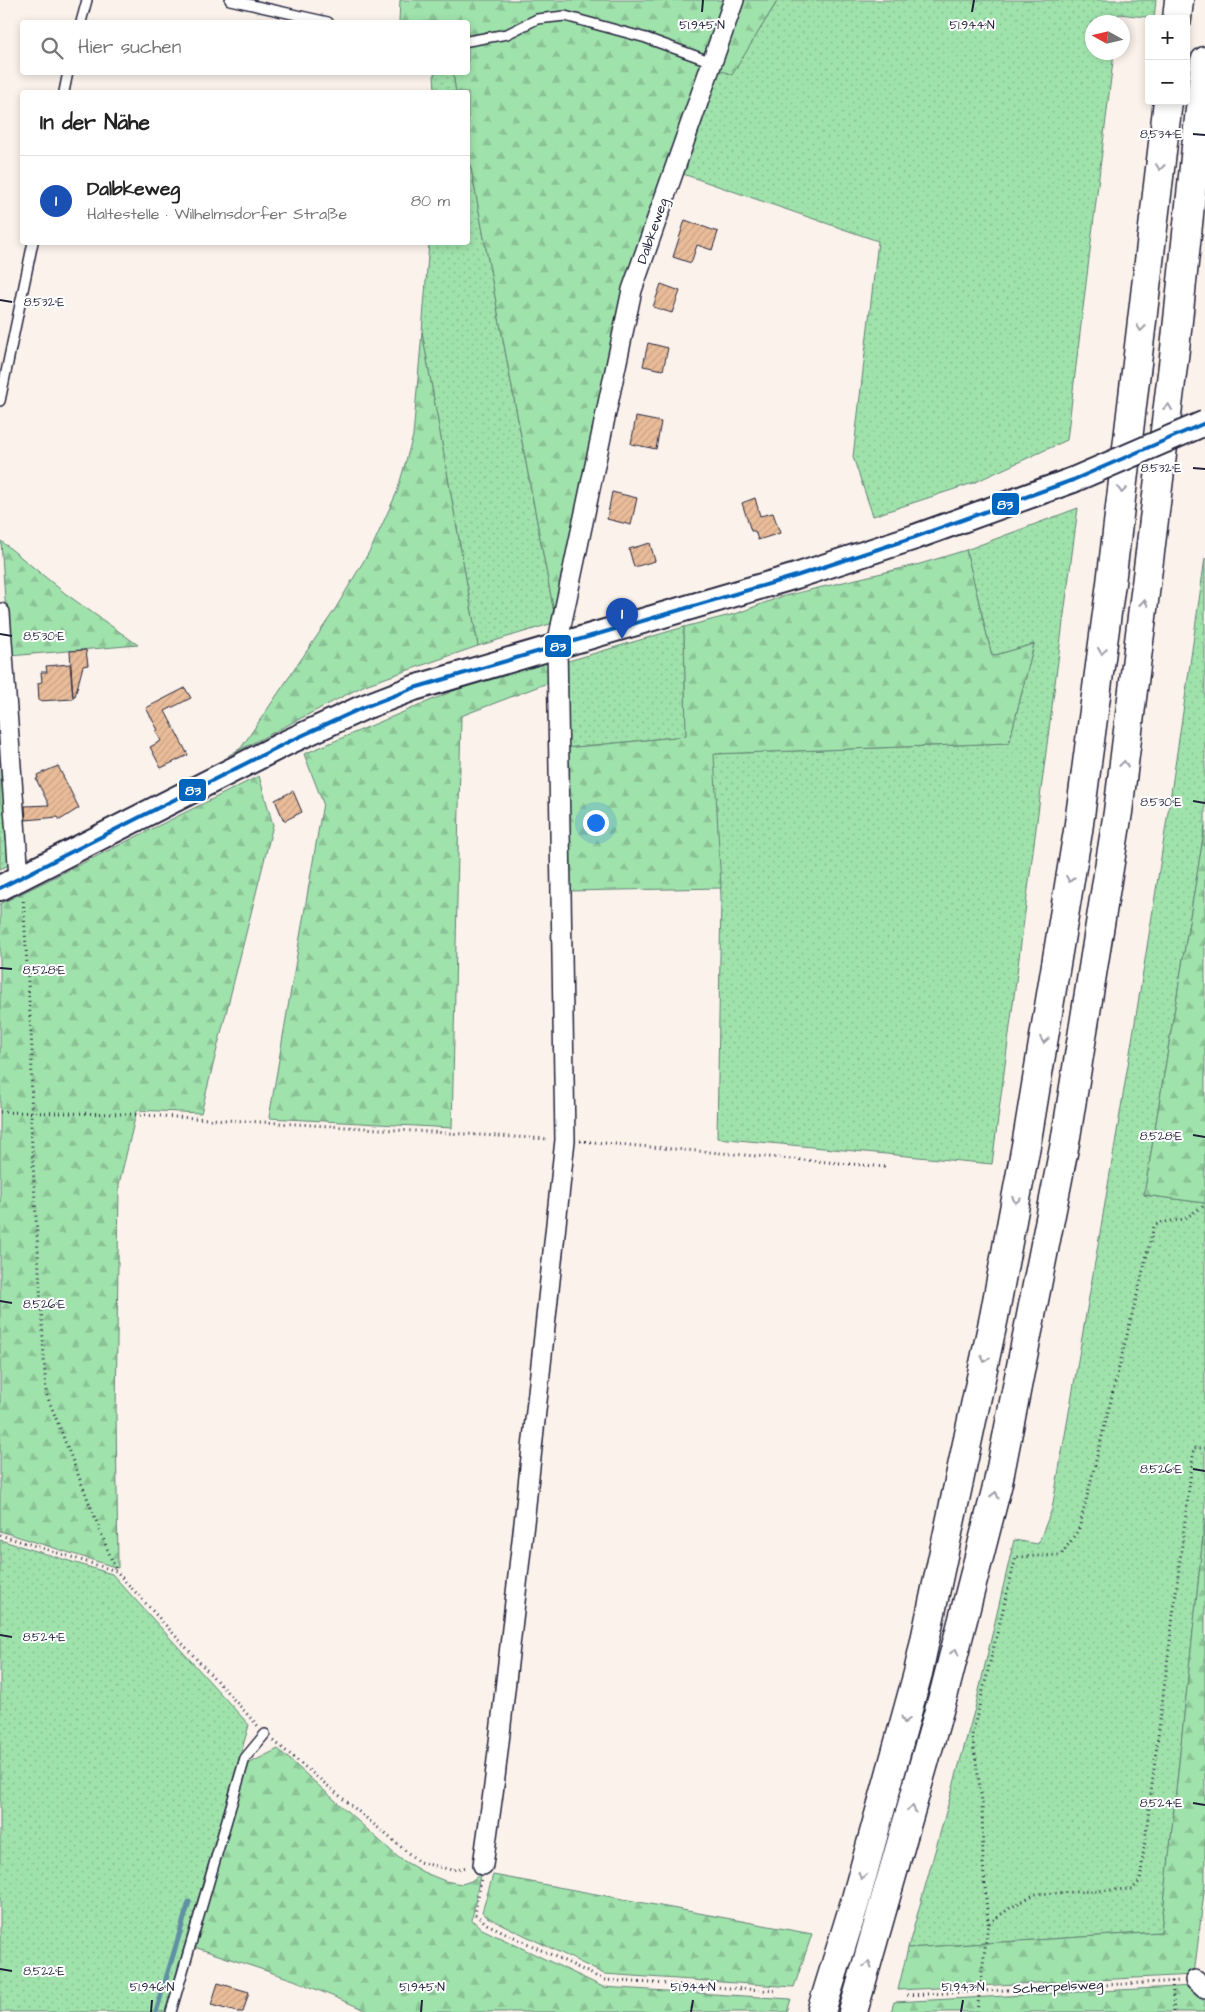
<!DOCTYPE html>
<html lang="de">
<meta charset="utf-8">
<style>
:root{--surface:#fff;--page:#f6f6f6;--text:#222;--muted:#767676;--line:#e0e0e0;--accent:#1f6fb2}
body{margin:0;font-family:"Architects Daughter",sans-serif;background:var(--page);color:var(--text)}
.controls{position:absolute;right:15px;top:15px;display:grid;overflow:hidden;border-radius:5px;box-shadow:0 2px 8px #0003}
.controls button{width:45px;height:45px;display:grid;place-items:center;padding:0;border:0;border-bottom:1px solid var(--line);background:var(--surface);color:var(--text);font:25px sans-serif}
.compass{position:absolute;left:1085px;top:15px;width:45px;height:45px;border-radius:50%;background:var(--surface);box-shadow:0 2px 8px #0003;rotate:278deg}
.you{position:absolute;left:595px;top:822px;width:18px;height:18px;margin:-12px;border:4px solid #fff;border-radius:50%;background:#1a73e8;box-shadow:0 0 0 8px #1a73e833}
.badge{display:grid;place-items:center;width:32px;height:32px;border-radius:50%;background:var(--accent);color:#fff;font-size:16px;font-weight:700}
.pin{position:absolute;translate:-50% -41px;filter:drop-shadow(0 1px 2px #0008)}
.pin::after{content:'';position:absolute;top:26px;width:18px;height:15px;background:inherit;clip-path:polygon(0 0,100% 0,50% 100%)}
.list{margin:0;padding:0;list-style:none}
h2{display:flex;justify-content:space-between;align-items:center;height:65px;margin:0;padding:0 20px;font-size:21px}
h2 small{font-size:16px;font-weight:400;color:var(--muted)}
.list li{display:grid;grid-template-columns:32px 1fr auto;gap:15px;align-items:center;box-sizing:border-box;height:90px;padding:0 20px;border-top:1px solid var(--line)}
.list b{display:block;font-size:19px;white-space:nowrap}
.list p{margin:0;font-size:16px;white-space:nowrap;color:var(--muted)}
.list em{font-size:16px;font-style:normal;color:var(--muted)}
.icon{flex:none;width:28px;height:28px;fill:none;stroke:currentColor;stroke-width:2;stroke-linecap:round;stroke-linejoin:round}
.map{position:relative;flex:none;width:1205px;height:2012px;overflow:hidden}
.search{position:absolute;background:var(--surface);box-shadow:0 2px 8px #0003;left:20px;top:20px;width:450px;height:55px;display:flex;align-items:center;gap:12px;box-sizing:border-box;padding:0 18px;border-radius:5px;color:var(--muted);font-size:19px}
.panel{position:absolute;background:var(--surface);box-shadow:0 2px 8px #0003;left:20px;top:90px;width:450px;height:155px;border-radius:5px}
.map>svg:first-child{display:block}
</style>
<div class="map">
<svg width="1205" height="2012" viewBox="0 0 1205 2012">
<defs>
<pattern id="grass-dots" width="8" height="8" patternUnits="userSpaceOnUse" patternTransform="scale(1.25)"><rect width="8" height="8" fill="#a0e2ac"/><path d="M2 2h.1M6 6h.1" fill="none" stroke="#8ac295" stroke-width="1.8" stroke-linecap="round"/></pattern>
<pattern id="forest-firs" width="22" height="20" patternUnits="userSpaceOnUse" patternTransform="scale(1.25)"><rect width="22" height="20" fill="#a0e2ac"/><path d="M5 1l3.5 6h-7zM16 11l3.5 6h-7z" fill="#8ac295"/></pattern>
<pattern id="building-hatch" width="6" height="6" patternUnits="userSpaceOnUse" patternTransform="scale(1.25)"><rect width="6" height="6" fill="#eabd9a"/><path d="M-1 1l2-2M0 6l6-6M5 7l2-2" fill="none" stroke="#c8a286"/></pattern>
</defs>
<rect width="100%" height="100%" fill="#fbf2eb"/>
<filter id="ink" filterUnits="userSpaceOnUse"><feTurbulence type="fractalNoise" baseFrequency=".02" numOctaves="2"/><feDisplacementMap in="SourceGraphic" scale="10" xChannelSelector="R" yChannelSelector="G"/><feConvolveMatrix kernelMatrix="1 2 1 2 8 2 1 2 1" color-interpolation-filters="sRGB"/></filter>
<g filter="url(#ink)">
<!-- grass -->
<g fill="url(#grass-dots)" stroke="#618274">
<polygon points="778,0 1156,0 1154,18 1119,14 1117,22 1092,22 1092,52 1114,53 1067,440 973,483 873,516 853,457 878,241 680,173 716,68 732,74"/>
<polygon points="434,73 453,73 456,92 435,92"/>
<polygon points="468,152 555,618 550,624 478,646 422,332 429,243 468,242"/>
<polygon points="1078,508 992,1164 717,1138 721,896 713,754 1009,743 1034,644 992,656 966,550"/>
<path d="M1205,558v268l-61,369 61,8v315l-44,414 -253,16 67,-240 39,-168 24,4 14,-35c56,-316 109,-632 153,-951z"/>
<polygon points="684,627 686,736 566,748 565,662"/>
<polygon points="0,674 14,863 0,869"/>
<polygon points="0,1540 112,1574 249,1725 165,2012 0,2012"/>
</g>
<!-- forest -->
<g fill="url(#forest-firs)" stroke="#618274">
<polygon points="400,0 725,0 625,290 555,618 468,152 468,92 456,92 453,73 468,72 468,22 399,22"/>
<polygon points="742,0 778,0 732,75 716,68"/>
<polygon points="422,332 478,646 365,685 228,756 241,748 334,611 372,547 397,492 413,436"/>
<polygon points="1,541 66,594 138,645 9,656"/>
<polygon points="966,550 992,656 1034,644 1009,743 714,754 721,888 568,891 566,748 686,736 684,627 738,613 780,597 920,564"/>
<polygon points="550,658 550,682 461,716 452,1128 269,1118 323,803 304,754 465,686"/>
<polygon points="259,776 273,825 201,1113 137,1110 119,1184 116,1414 118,1568 0,1531 0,904"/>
<polygon points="1205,826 1205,1203 1144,1195"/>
<polygon points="1205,1518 1205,1884 1194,1975 898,1990 908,1948 1161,1932"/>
<polygon points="278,1749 399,1858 423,1872 445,1881 462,1884 471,1881 478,1876 482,1863 472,1920 482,1929 603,1987 791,1999 787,2012 370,2012 294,1980 194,1947 246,1765"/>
<polygon points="493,1875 812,1934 794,1987 604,1974 487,1917 482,1912"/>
<polygon points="1194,1986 1194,1990 1205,2002 1205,2012 891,2012 894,2002"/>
</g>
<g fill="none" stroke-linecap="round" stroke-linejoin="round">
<!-- stream -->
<polyline stroke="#6190a3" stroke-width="5" points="156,2012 189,1902"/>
</g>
<!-- building -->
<g fill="url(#building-hatch)" stroke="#22223b">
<polygon points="685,220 718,232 712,250 697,245 691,263 673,257"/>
<polygon points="661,284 680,291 672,313 653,307"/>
<polygon points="648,343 668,348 663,370 643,366"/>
<polygon points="636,417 661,422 656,449 631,444"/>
<polygon points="612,492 637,498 631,525 607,519"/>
<polygon points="755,498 760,516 773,513 780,533 758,540 755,531 751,531 742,503"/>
<polygon points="650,543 655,561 634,567 629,549"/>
<polygon points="86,650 88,665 83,666 75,696 73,696 70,651"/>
<polygon points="70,664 73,699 39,701 38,683 42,682 41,672 47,672 46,666"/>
<polygon points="185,688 191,698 165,711 188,755 161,768 150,747 161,741 156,731 158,730 146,708"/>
<polygon points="58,766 79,808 60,820 58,817 26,820 25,806 49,805 36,779 38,778 37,775"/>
<polygon points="293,791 302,812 284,821 275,800"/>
<polygon points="218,1983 249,1992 243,2012 237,2012 211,2005"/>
</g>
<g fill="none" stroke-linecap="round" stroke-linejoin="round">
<!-- service casing -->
<g stroke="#22223b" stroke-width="12">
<g id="service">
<polyline points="230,0 328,22"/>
<polyline points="81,22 87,0"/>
<polyline points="468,41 507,34 537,19 565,16 646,38 712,62"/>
<polyline points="64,92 68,72"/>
<polyline points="0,401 33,242"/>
<polyline points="171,2012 245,1758 265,1734"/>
</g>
</g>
<!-- minor casing -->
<g stroke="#22223b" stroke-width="22">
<g id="minor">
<polyline points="0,613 19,877"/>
<polyline points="483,1865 494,1786 524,1523 565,1140 557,645 632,290 734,0"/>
<polyline points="1195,1980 1205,1989"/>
</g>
</g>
<!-- tertiary casing -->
<g stroke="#22223b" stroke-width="28">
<polyline id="tertiary" points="0,888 286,743 362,708 414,688 796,576 915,537 1073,480"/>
</g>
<!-- motorway casing -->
<g stroke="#22223b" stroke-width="31">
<g id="motorway">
<polyline points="1177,19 1179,0"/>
<polyline points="821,2012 855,1902 918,1673 994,1317 1027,1140 1078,831 1111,583 1168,101"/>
<polyline points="853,2012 944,1693 998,1483 1065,1143 1118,812 1175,349 1205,61"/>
</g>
</g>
<!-- path -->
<g stroke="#22223b" stroke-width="3" stroke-dasharray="1 4" stroke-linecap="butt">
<polyline points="23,896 32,1050 31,1129 46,1393 116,1571"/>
<polyline points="0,1112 126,1114 549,1139"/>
<polyline points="580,1141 886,1167"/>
<polyline points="0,1535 116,1571 258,1726"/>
<polyline points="274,1741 419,1862 452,1870 467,1867"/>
<polyline points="481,1880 475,1914 487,1924 604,1980 777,1991"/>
<polyline points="988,1924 983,1863 982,1801 972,1735 1016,1557 1061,1555 1079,1529 1154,1226 1159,1223 1184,1219 1205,1205"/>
<polyline points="1172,1981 1174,2012"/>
<polyline points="907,1995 1181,1981"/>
<polyline points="977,2012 988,1924 1010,1908 1035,1894 1132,1889 1140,1881 1194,1448 1205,1448"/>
</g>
<!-- service -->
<use href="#service" stroke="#fff" stroke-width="9"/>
<!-- minor -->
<use href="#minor" stroke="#fff" stroke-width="19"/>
<!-- tertiary -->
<use href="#tertiary" stroke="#fff" stroke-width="24"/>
<!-- motorway -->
<use href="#motorway" stroke="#fff" stroke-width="28"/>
<!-- tertiary-bridge casing -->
<g stroke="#22223b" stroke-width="28" stroke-linecap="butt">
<polyline id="tertiary-bridge" points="1073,480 1205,423"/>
</g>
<!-- tertiary-bridge -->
<use href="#tertiary-bridge" stroke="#fff" stroke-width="24"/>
<!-- bus-1 casing -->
<g stroke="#fff" stroke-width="8">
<polyline id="bus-1" points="0,888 286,743 362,708 414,688 796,576 915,537 1073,480 1205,423"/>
</g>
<!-- bus-1 -->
<use href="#bus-1" stroke="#0065bd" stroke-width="4"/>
</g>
<!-- one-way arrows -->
<defs><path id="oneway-chevron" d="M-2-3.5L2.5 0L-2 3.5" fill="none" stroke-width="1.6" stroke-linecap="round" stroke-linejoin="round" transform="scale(1.25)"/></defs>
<g stroke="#9c9ca7">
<use href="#oneway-chevron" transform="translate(1160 167) rotate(97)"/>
<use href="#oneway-chevron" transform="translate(1141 328) rotate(97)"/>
<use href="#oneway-chevron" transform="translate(1168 407) rotate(-83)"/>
<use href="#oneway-chevron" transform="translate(1122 490) rotate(97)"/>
<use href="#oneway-chevron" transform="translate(1144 603) rotate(-83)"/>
<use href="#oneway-chevron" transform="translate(1102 651) rotate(98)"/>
<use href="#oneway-chevron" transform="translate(1124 764) rotate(-83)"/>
<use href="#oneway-chevron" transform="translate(1070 879) rotate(99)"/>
<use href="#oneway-chevron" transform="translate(1044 1040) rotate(99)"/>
<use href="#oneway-chevron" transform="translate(1016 1200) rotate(101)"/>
<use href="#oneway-chevron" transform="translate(985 1359) rotate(102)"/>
<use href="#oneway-chevron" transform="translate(995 1495) rotate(-76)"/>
<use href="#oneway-chevron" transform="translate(955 1652) rotate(-76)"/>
<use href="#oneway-chevron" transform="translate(905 1720) rotate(105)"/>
<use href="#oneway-chevron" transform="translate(912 1809) rotate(-74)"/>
<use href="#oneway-chevron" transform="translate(862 1876) rotate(105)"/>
<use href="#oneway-chevron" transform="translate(868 1965) rotate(-74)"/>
</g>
</g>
<!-- ticks -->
<path fill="none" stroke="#22223b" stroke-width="2" d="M702,12l1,-12M972,12l2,-12M1193,134l12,1M0,300l12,2M1193,468l12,1M0,634l12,2M1193,801l12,2M0,968l12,1M1193,1135l12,2M0,1301l12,2M1193,1469l12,2M0,1635l12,2M1193,1803l12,2M0,1969l12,2M151,2012l1,-12M421,2012l1,-12M691,2012l2,-12M961,2012l2,-12"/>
<g text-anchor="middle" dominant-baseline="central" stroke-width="4" stroke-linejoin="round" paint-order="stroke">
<!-- street labels -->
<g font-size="14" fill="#22223b" stroke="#fff">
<text transform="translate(653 231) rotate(-71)">Dalbkeweg</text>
<text transform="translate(1058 1987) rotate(-3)">Scherpelsweg</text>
</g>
</g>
<g font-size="12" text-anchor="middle" fill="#22223b" stroke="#fff" stroke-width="4" stroke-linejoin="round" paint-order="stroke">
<text x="702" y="29">51.945°N</text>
<text x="972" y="29">51.944°N</text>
<text x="1161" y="138">8.534°E</text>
<text x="44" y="306">8.532°E</text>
<text x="1161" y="472">8.532°E</text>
<text x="44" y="640">8.530°E</text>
<text x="1161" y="806">8.530°E</text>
<text x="44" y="974">8.528°E</text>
<text x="1161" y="1140">8.528°E</text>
<text x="44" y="1308">8.526°E</text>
<text x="1161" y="1473">8.526°E</text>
<text x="44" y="1641">8.524°E</text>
<text x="1161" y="1807">8.524°E</text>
<text x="44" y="1975">8.522°E</text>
<text x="152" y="1991">51.946°N</text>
<text x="422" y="1991">51.945°N</text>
<text x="693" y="1991">51.944°N</text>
<text x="963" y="1991">51.943°N</text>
</g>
<g stroke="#fff" stroke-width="2">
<rect x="991" y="492" width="29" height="24" rx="5" fill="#0065bd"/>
<rect x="544" y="634" width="28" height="24" rx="5" fill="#0065bd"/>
<rect x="178" y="778" width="29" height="24" rx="5" fill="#0065bd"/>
</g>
<g font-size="14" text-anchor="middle" font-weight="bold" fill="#fff">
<text x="1005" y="509">83</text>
<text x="558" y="651">83</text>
<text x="193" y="795">83</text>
</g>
</svg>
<div class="controls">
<button>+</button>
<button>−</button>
</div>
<svg class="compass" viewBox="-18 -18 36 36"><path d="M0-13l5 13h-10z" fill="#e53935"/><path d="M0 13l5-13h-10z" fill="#767676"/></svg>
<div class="you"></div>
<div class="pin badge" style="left:622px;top:639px;background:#1a4fb4">1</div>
<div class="search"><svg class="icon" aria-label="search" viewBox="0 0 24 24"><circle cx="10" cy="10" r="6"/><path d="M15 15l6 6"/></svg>Hier suchen</div>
<section class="panel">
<h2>In der Nähe<small></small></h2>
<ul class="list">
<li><span class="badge" style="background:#1a4fb4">1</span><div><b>Dalbkeweg</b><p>Haltestelle · Wilhelmsdorfer Straße</p></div><em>80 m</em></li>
</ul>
</section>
</div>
